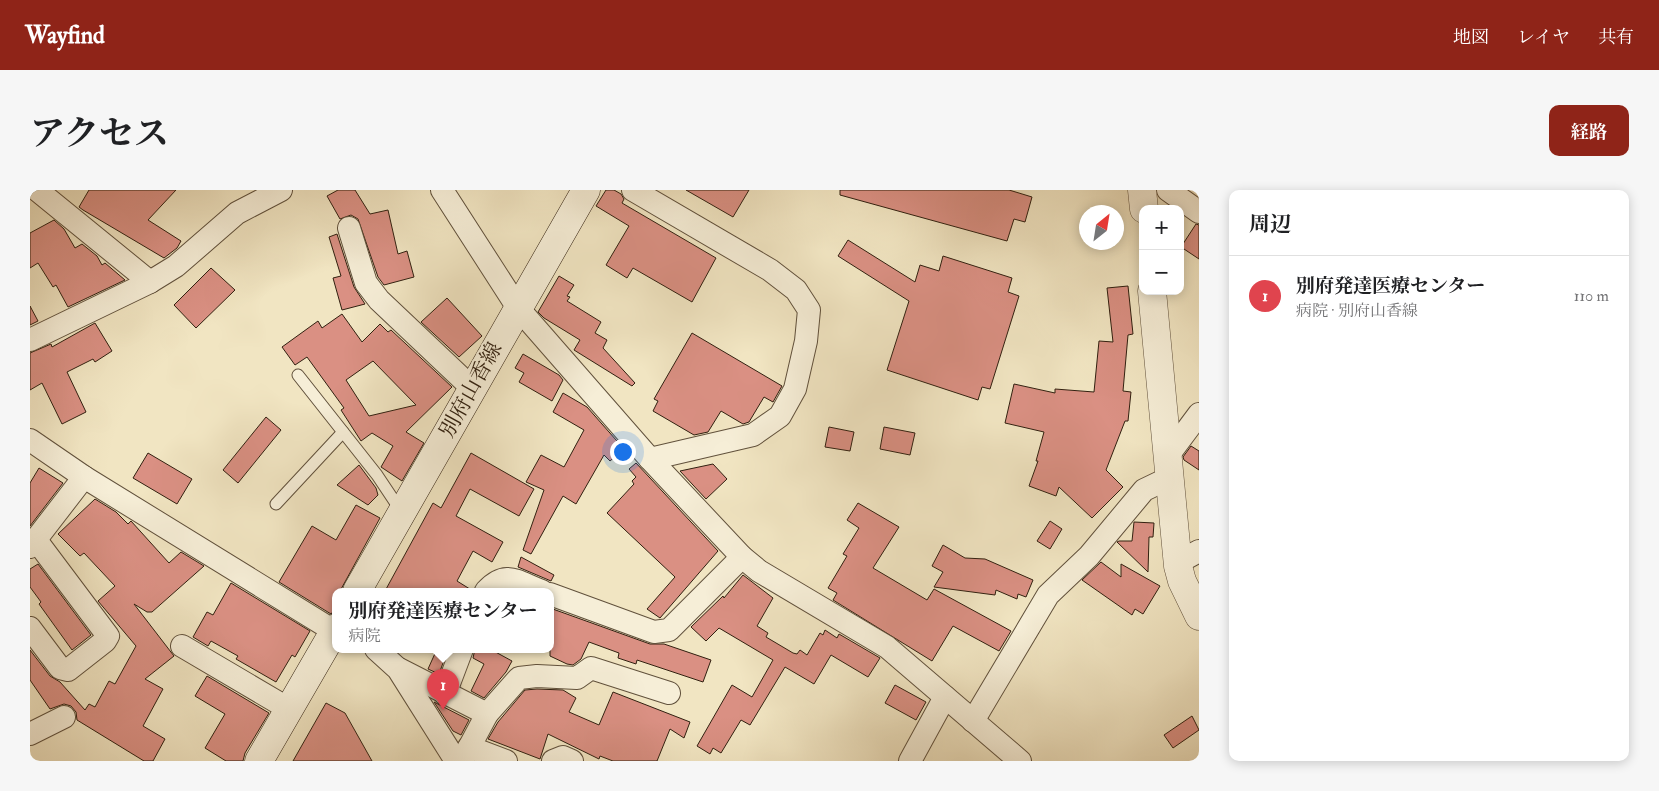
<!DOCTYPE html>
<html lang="ja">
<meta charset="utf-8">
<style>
:root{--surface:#fff;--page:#f6f6f6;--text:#202124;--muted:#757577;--line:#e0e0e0;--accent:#8f2418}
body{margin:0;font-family:"IM FELL Double Pica","Noto Serif JP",serif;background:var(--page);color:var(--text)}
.controls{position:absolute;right:15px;top:15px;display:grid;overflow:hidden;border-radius:10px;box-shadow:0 2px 12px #0003}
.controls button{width:45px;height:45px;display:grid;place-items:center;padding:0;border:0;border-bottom:1px solid var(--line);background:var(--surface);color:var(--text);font:25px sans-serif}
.compass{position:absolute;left:1049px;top:15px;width:45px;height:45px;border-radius:50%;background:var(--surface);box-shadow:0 2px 12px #0003;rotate:30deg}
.you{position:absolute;left:592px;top:261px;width:18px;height:18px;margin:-12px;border:4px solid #fff;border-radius:50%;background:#1a73e8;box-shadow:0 0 0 8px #1a73e833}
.badge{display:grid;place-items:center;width:32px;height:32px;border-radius:50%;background:var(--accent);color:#fff;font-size:16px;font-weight:700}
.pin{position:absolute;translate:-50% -41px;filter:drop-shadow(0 1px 2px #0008)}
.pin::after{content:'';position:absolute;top:26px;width:18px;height:15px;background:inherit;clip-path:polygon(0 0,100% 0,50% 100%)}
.popup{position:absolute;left:302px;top:398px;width:222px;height:65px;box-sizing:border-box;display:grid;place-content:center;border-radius:10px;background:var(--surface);filter:drop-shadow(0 1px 4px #0005);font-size:16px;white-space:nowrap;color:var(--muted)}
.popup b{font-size:19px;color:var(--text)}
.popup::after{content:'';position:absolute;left:50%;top:100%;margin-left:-10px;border:10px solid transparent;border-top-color:var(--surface)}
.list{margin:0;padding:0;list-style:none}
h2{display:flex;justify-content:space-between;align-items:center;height:65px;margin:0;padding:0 20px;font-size:21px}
h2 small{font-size:16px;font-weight:400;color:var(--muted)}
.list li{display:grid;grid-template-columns:32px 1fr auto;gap:15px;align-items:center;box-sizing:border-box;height:80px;padding:0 20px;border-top:1px solid var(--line)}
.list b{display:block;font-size:19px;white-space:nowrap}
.list p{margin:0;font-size:16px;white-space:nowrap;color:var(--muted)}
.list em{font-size:16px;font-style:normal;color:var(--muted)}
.map{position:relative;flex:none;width:1169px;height:571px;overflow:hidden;border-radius:10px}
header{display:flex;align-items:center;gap:30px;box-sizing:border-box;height:70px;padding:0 25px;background:var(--accent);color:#fff}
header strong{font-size:24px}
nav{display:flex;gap:28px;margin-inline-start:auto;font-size:18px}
.intro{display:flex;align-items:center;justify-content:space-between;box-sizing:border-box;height:120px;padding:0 30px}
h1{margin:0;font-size:35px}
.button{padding:12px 22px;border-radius:10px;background:var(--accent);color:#fff;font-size:18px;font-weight:700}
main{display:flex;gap:30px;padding:0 30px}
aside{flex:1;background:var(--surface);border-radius:10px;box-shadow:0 2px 12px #0003}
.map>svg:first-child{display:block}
</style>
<header>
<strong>Wayfind</strong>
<nav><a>地図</a><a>レイヤ</a><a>共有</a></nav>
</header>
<div class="intro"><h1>アクセス</h1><a class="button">経路</a></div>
<main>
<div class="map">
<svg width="1169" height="571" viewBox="0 0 1169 571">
<rect width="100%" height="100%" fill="#f1e5c2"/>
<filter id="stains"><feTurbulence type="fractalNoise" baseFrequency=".004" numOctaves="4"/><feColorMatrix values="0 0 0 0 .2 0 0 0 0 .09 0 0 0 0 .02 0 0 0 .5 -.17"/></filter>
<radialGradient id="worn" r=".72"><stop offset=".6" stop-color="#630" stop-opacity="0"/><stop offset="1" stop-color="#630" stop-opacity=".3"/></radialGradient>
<!-- building -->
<g fill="#da9083" stroke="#312010" fill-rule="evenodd">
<polygon points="59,0 146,0 118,30 151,51 147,58 134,68 53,20 49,17"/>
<polygon points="308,0 325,0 340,24 358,20 368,64 377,61 384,87 354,95 348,87 328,29 321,25 310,29 297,6"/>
<polygon points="576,0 584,0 591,4 594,9 592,13 686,68 662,112 603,78 597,88 576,75 599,36 566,16"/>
<polygon points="656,0 719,0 703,27"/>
<polygon points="810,0 979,0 1002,7 995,32 984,29 977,51 810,5"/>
<polygon points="24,30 34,39 45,58 52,54 67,66 72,75 75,73 95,90 38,117 26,95 23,97 8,73 0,78 0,43"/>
<polygon points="1166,34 1169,35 1169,69 1151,57"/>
<polygon points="307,44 324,97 335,114 312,120 303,88 311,86 299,47"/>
<polygon points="818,50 885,92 890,75 909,81 913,66 982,88 978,102 989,106 960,199 952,197 948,210 857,180 879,111 808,66"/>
<polygon points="181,78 205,100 166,138 144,115"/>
<polygon points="529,86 544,95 537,106 540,107 537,111 571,132 565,143 577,150 573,158 605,193 602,196 544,160 550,150 514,128 508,122"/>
<polygon points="1098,96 1103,144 1098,145 1093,201 1101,202 1098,231 1095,231 1076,280 1093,297 1062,328 1029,297 1026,306 999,296 1008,271 1006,271 1014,242 975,233 984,194 1025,203 1025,199 1064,202 1069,151 1083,152 1077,98"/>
<polygon points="417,108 452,146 429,167 391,132"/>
<polygon points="0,116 8,131 0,135"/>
<path d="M312,124l20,28 18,-18 8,8 3,-2 61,57 -46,45 18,11 -22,38 -21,-14 12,-21 -21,-13 -11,8 -20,-31 3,-2 -37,-51 -12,8 -13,-18 36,-26 4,7zM343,171l43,44 -47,11 -23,-36z"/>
<polygon points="65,133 82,161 65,172 63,169 37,182 56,222 32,234 12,193 0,200 0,163 21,154 22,157"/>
<polygon points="662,143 752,196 743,212 734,207 719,232 713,234 691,221 678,242 664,245 623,221 628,211 624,209"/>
<polygon points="493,164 529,185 533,190 522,211 489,192 494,183 485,178"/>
<polygon points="533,203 557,217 594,259 580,271 574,265 546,314 533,306 501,364 493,360 514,300 496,292 511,265 534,277 554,240 523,222"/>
<polygon points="236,227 251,240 208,293 193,280"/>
<polygon points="799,237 824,242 820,261 795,257"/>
<polygon points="854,237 885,243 880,265 850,259"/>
<polygon points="1161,256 1169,261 1169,280 1154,270 1153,267"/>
<polygon points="118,263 162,289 147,314 103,288"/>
<polygon points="441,263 504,299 489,326 440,299 426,326 473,352 462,372 443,361 427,391 443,401 355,401 403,313 411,318"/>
<polygon points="606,273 688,361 630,428 617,419 645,387 577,323 604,294 602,291 606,287 599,279"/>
<polygon points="683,274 697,289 676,309 650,281"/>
<polygon points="329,275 346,298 348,305 338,315 307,295"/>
<polygon points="9,278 33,293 0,336 0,293"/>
<polygon points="65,309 86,322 98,334 101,331 139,373 151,362 174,376 122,422 117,422 104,414 144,466 115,489 133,499 113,536 135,549 123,571 114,571 47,530 46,522 41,516 34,514 20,519 0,490 0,460 20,486 30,492 55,520 59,514 65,517 79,491 85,494 106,456 68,411 85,396 54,363 50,366 28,344"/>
<polygon points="828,313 869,337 843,378 897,410 904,399 981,441 969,461 923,436 902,471 803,410 807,403 798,398 817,366 813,364 829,338 817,330"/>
<polygon points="326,315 350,328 310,401 306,401 306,418 301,424 249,392 282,336 306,350"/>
<polygon points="1020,331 1032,339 1020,359 1007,351"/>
<polygon points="1104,332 1124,333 1123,347 1119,347 1118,382 1087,352 1089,351 1102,351"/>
<polygon points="913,355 935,368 955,369 1003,390 996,407 988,404 987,409 966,400 965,405 904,397 913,382 902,376"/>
<polygon points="491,367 524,385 521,391 488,377"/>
<polygon points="1071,372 1091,387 1091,374 1130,396 1113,424 1105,419 1102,425 1052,390"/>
<polygon points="8,374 61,445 42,460 9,414 11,412 0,397 0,379"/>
<polygon points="713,385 743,408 727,436 738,443 736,447 763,463 767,464 770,460 777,465 790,443 793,445 795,440 807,448 809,444 850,468 838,487 801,465 784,494 755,477 720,535 711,530 691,563 683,558 680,564 667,556 702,495 722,507 743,470 689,438 676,451 661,437 693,406 694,408"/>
<polygon points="201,393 280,441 265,467 262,465 246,492 206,469 208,466 181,451 178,456 163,447 177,422 183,425"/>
<polygon points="520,418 620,454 634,454 681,470 673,492 607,470 606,474 588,468 589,463 559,452 551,469 543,475 537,474 520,466"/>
<polygon points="407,459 418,459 409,484 398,479"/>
<polygon points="445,459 460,459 482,471 476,482 454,508 441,501 454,474 443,468"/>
<polygon points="177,486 239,523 215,563 213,571 196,571 175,558 195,524 165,506"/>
<polygon points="865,495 896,512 886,530 855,513"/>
<polygon points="507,499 533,500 546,508 539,522 569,535 583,502 660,532 654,548 640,539 627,571 583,571 570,566 569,569 518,544 510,569 458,549 468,532 495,500"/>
<polygon points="404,512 439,530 431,545 423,541"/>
<polygon points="296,513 315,523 342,571 263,571"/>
<polygon points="1162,526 1169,540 1143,558 1134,545"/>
</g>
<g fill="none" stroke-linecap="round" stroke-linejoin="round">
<!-- service casing -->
<g stroke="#61513c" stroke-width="13">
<g id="service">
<polyline points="268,185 347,285 371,321"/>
<polyline points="246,314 313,242"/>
</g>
</g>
<!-- minor casing -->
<g stroke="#61513c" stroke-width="24">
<g id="minor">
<polyline points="7,0 120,92"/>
<polyline points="412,0 488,118 620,269 712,367 729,381 857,457 990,571"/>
<polyline points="603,0 740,80 766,100 779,120 776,151 765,199 750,226 723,245 620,269"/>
<polyline points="1138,0 1169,22"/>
<polyline points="319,38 336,93 349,110 442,198"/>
<polyline points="0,150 120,92 146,76 207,23 251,0"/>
<polyline points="0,250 54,287 304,441"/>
<polyline points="1137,267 1169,224"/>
<polyline points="0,357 54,287"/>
<polyline points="1147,373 1169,361"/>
<path d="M456,401c20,-22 31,-9 56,0"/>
<polyline points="520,404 624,442 639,440 712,367"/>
<polyline points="0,438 30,478 38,480 75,451 78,446 6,350"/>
<polyline points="152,456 259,519"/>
<polyline points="346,459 368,479 426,571"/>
<polyline points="369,479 457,524"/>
<polyline points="415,504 432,459"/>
<polyline points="943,531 1018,405 1059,366 1114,300 1139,288"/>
<polyline points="0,544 34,527"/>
<polyline points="439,557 476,571"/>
<polyline points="432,571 457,524 489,488 507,486 547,488 561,478 639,503"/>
<polyline points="523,571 533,567 542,571"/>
<polyline points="880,571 915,507"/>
</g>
</g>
<!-- tertiary casing -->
<g stroke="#61513c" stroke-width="29">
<g id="tertiary">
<polyline points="1112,0 1114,19"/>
<polyline points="1122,101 1148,376 1152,391 1169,426"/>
</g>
</g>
<!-- secondary casing -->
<g stroke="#312010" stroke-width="29">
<g id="secondary">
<polyline points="327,401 556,0"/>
<polyline points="229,571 306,438"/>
</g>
</g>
<!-- service -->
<use href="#service" stroke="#f6eed7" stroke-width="11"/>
<!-- minor -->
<use href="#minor" stroke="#f6eed7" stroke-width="22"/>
<!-- tertiary -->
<use href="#tertiary" stroke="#f6eed7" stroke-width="28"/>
<!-- secondary -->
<use href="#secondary" stroke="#f6eed7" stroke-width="28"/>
</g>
<g text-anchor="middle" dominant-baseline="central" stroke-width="4" stroke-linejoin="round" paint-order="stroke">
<!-- street labels -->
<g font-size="21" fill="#312010" stroke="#f6eed7">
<text transform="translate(441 200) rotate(-61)">別府山香線</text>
</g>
</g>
<rect width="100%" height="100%" filter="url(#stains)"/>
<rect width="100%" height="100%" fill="url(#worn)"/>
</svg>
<div class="controls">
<button>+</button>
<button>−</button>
</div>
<svg class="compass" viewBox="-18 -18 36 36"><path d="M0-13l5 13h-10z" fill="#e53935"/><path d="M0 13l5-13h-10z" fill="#757577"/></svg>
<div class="you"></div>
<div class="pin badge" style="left:413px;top:520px;background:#e0444e">1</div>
<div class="popup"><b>別府発達医療センター</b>病院</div>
</div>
<aside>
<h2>周辺<small></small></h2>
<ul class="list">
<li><span class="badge" style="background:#e0444e">1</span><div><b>別府発達医療センター</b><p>病院 · 別府山香線</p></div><em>110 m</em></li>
</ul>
</aside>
</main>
